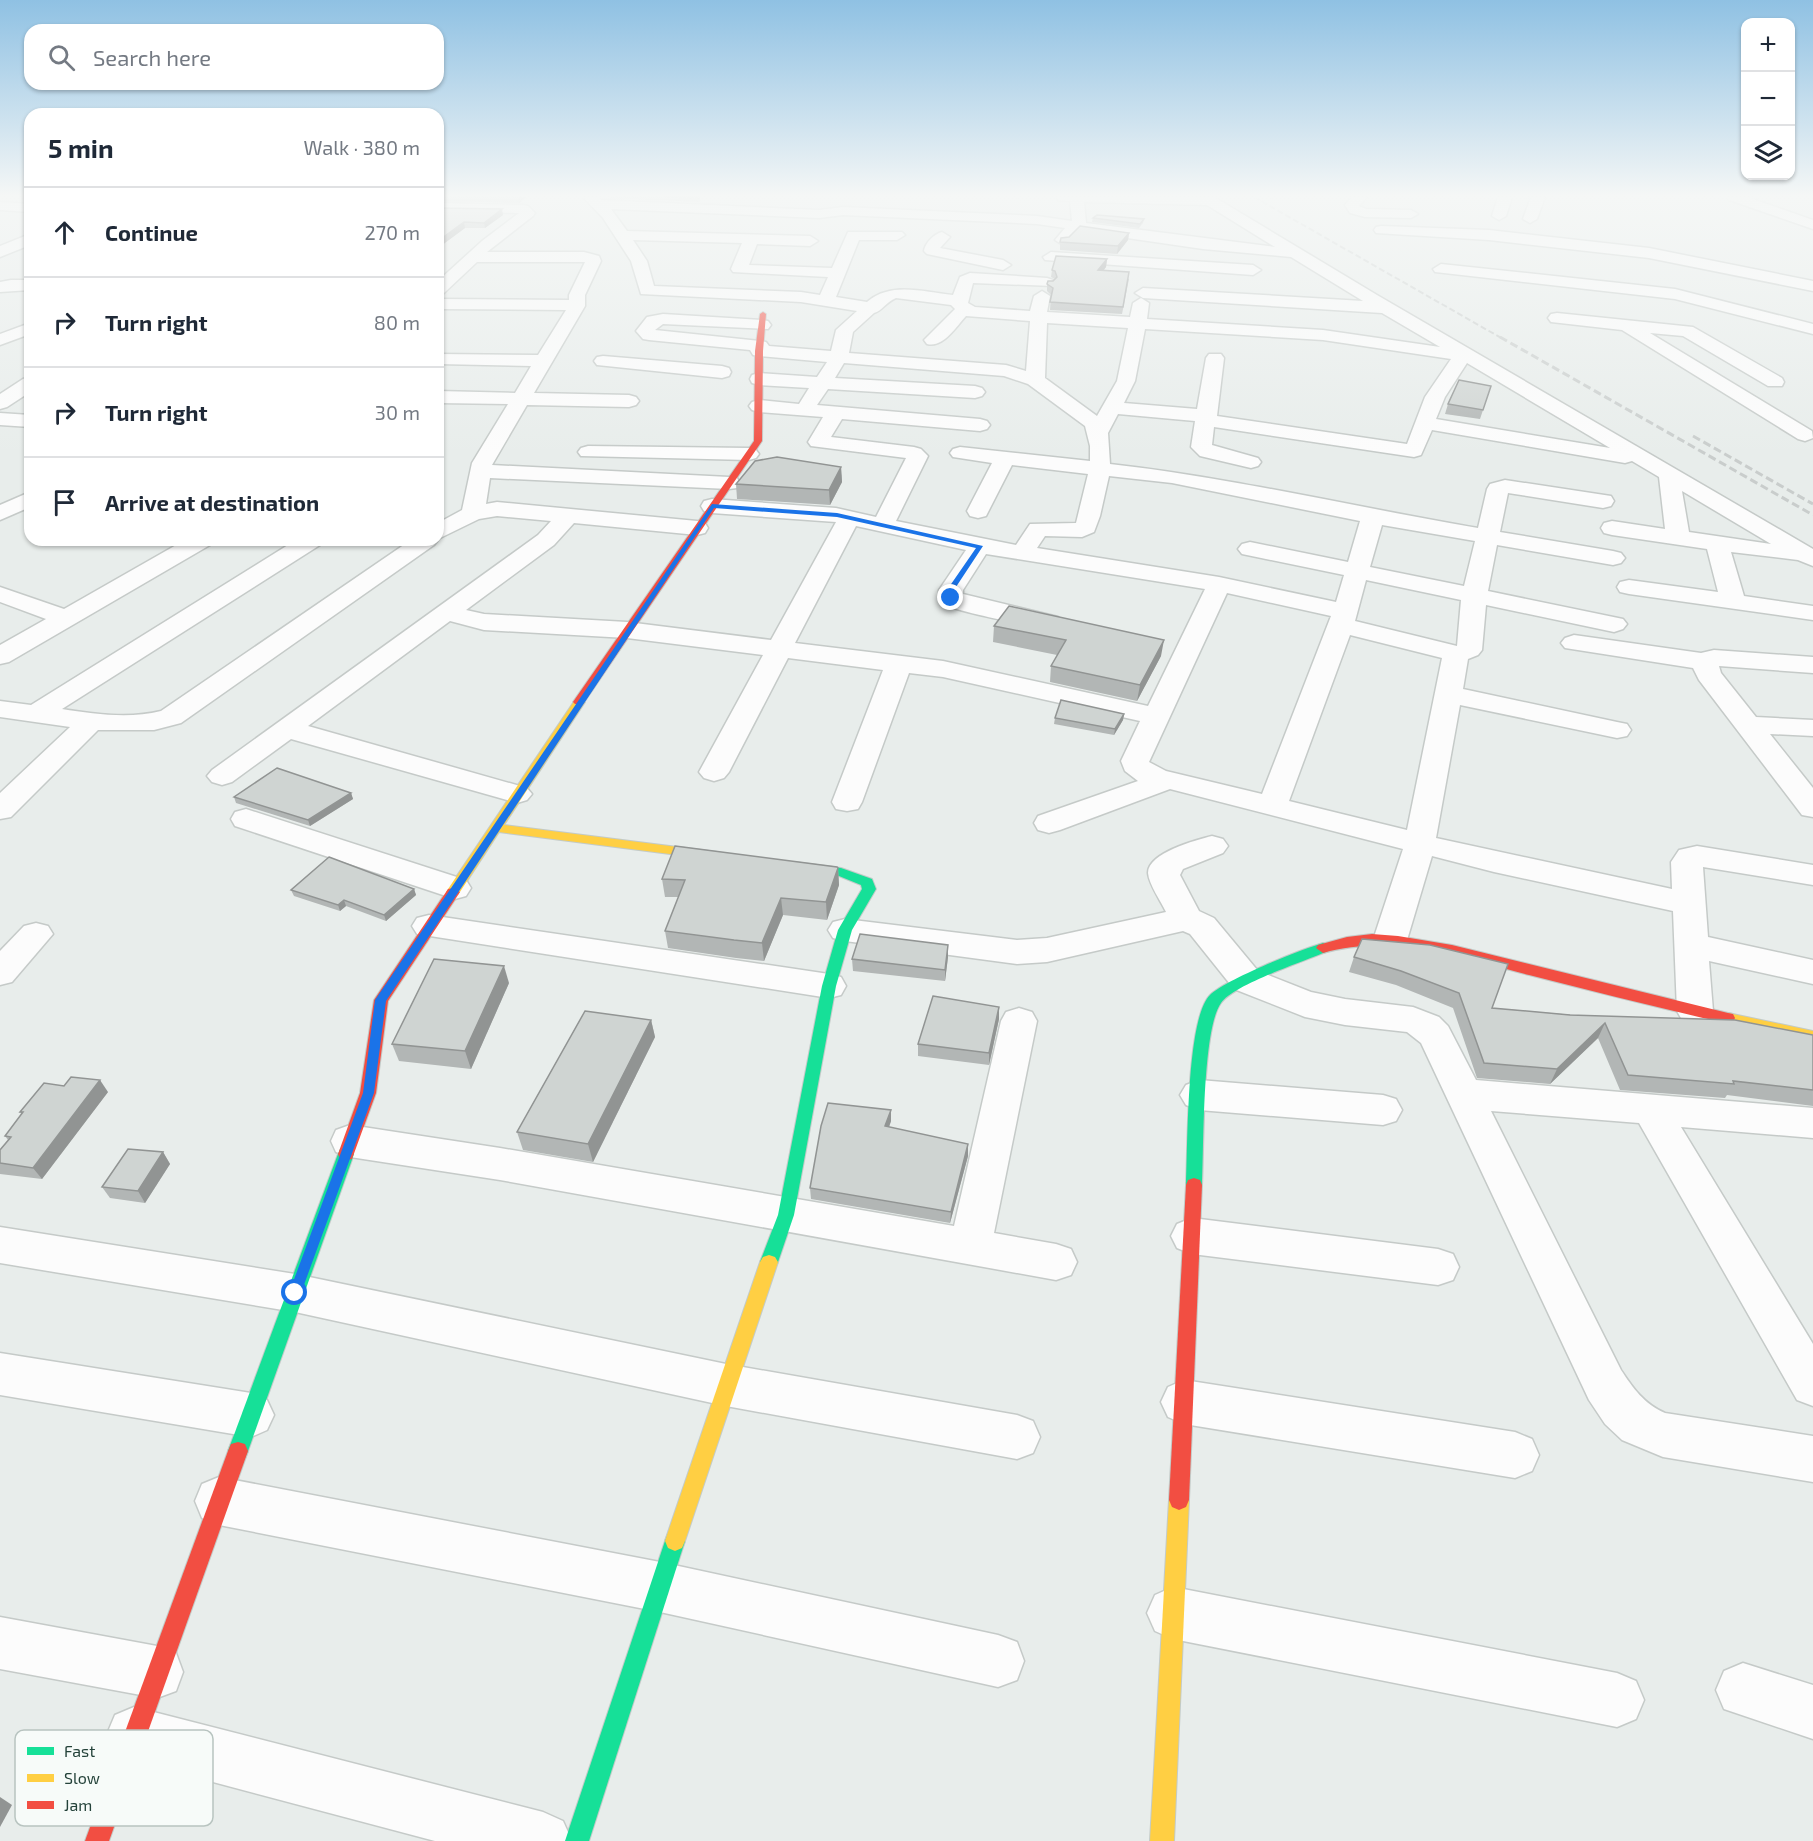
<!DOCTYPE html>
<meta charset="utf-8">
<style>
:root{--surface:#fff;--page:#f2f2f3;--text:#1f2937;--muted:#747a83;--line:#e0e1e3}
body{margin:0;font-family:"Exo 2",sans-serif;background:var(--page);color:var(--text)}
.controls{position:absolute;right:18px;top:18px;display:grid;overflow:hidden;border-radius:12px;box-shadow:0 2px 4px #0004}
.controls button{width:54px;height:54px;display:grid;place-items:center;padding:0;border:0;border-bottom:2px solid var(--line);background:var(--surface);color:var(--text);font:30px sans-serif}
.stop{position:absolute;width:18px;height:18px;margin:-14px;border:4px solid #1a73e8;border-radius:50%;background:#fff}
.stop.end{background:#1a73e8;border-color:#fff;box-shadow:0 2px 6px #0008}
.list{margin:0;padding:0;list-style:none}
h2{display:flex;justify-content:space-between;align-items:center;height:78px;margin:0;padding:0 24px;font-size:26px}
h2 small{font-size:20px;font-weight:400;color:var(--muted)}
.list li{display:grid;grid-template-columns:39px 1fr auto;gap:18px;align-items:center;box-sizing:border-box;height:90px;padding:0 24px;border-top:2px solid var(--line)}
.list b{display:block;font-size:22px;white-space:nowrap}
.list em{font-size:20px;font-style:normal;color:var(--muted)}
.icon{flex:none;width:33px;height:33px;fill:none;stroke:currentColor;stroke-width:2;stroke-linecap:round;stroke-linejoin:round}
.map{position:relative;flex:none;width:1813px;height:1841px;overflow:hidden}
.search{position:absolute;background:var(--surface);box-shadow:0 2px 4px #0004;left:24px;top:24px;width:420px;height:66px;display:flex;align-items:center;gap:15px;box-sizing:border-box;padding:0 21px;border-radius:18px;color:var(--muted);font-size:22px}
.panel{position:absolute;background:var(--surface);box-shadow:0 2px 4px #0004;left:24px;top:108px;width:420px;height:438px;border-radius:18px}
.map>svg:first-child{display:block}
</style>
<div class="map">
<svg width="1813" height="1841" viewBox="0 0 1813 1841">
<rect width="100%" height="100%" fill="#e8edeb"/>
<g fill="none" stroke-linecap="round" stroke-linejoin="round">
<!-- street casing -->
<g stroke="#c5cac8" stroke-width="3">
<g id="street">
<path d="M583,197h15l3,3 218,10 24,-3 194,9 35,5 -2,-20 -12,-1 -2,-3h158l163,98 436,254v17l-15,-6 -67,-8 13,44 69,10v14l-184,-26 -9,-2 -3,-5 3,-5 9,-2 89,12 -11,-43 -95,-14 -8,-2 -3,-5 3,-5 8,-2 53,8 -6,-52 -27,-16 -7,2 -193,-33 -11,25 -7,2 -200,-30 -2,18 46,13 3,4 -3,4 -7,2 -51,-12 -9,-9 4,-26 -77,-7 -10,19 2,31c124,14 245,43 368,64l9,-39 3,-5 15,-4 106,16 3,5 -3,5 -8,2 -95,-15 -8,39 113,19 8,2 4,5 -4,5 -8,2 -116,-20 -9,46 135,28 4,5 -4,5 -9,3 -128,-27 -4,45 -4,5 -10,4 -5,30 154,33 10,2 4,6 -4,6 -10,2 -157,-33 -24,133 236,51 -1,-27 8,-12 18,-4 116,19v20l-110,-18 5,70 105,23v24l-104,-23 4,50 -5,9 -13,4 -13,-4 -5,-9 -4,-100 -179,-39 -62,-16 -25,84 -5,8 -12,4 -12,-4 -5,-8 30,-91 -233,-60 -110,41 -11,3 -11,-3 -4,-7 4,-7 100,-35 -13,-10 -4,-10 19,-40 -197,-44 -34,-4 -47,129 -4,7 -11,2 -11,-2 -4,-7 51,-132 -95,-12 -59,114 -5,6 -10,3 -10,-3 -5,-6 64,-117 -136,-17 -143,-8 -34,-9 -142,105 219,62 5,6 -5,6 -10,3 -10,-3 -216,-61 -59,43 -10,3 -10,-3 -5,-6 5,-6 326,-235 13,-14 -54,-5 -18,3 -41,20v-16l24,-13 10,-47 36,-59 -70,-1v-12l77,2 16,-27 -93,-2v-10l100,1 28,-45 -128,-1v-10l131,1v-5l16,-33h-108l-33,31 -6,2v-14l44,-40 37,-28 -81,-2v-8l85,2 5,1 7,7 -2,3 -46,36h97l15,4 2,5 -16,34v11l-51,87 95,2 7,2 3,4 -3,4 -7,2 -102,-2 -35,60 237,12 8,1 3,5 -3,5 -8,1 -239,-11 -4,26 11,-2 200,19 8,2 3,5 -3,5 -8,2 -123,-12 -20,22 -88,65 18,4 143,8 144,18 65,-118 -124,-9 -8,-2 -3,-5 3,-5 8,-2 124,9 40,9 30,-59 -95,-12 -3,-4 15,-25 -64,-5 -7,-2 -3,-4 3,-4 7,-2 40,4 10,-16 -50,-3 -7,-2 -2,-4 2,-4 7,-2 58,4 10,-15 -68,-6 -6,-1 -3,-5 -101,-10 -6,-1 -7,-8 11,-14 16,-3 99,6 6,1 3,4 -3,4 -105,-5 -8,6 105,11 6,1 3,4 62,5 5,-21 21,-19 -56,-9 -160,-8 -10,-33 -28,-43zM1084,202l123,3 68,42 -189,-24zM611,209l208,9 24,-3 194,9 28,4 -10,12 8,5 5,-2 11,-12 124,18 88,8 72,44 -220,-13 -8,5 8,5 239,15 58,34 -117,-17 -176,-11 2,-16 -8,-5 -8,5 -3,14 -83,-5 3,-16 -8,-5 -8,5 -4,15 -55,-4 -7,-4 5,-20 80,3 2,-3 -2,-3 -6,-2 -77,-5 -10,4 -7,18c-29,-3 -62,-14 -86,7l-31,-5 23,-57h38l8,-5 -3,-3h-54l-16,36 -83,-3 8,-21 53,2 8,-5 -8,-5 -183,-5zM633,240l109,3 -11,26 2,3 95,5 -8,18 -19,-3 -147,-6 -7,-25zM896,298l55,7 4,4 -31,31 3,4c16,4 29,-17 39,-28l64,5 -4,50 -20,-6 -157,-12 4,-21 21,-19c8,-2 12,-11 22,-15zM1047,323l81,5 -11,53 -20,35 -52,-38zM1145,329l178,11 128,19 -26,38 -18,47 -190,-28 7,-58 -3,-4h-12l-3,4 -9,51 -73,-6 11,-22zM844,363l160,13 24,8 57,42 5,20v15l-130,-14 -7,2 -3,4 3,4 39,6 -25,48 3,5 8,2 8,-2 26,-51 76,9 -12,49 -46,1 -14,21 -120,-24 32,-65 -7,-7 -7,-2 -83,-10 11,-18 138,12 7,-2 3,-4 -3,-4 -7,-2 -163,-14 11,-16 147,9 7,-2 3,-4 -3,-4 -7,-2 -140,-8zM1467,363l143,85 -174,-29 9,-22zM1109,476l63,7 188,38 -12,41 -98,-20 -8,2 -4,5 4,5 102,21 -8,27 -117,-25 -182,-29 8,-12 37,1 12,-5 6,-16zM1682,491l89,53 -82,-12zM1382,525l93,16 -11,45 -94,-19zM856,526l110,24 -27,40c0,5 -1,10 3,13 12,9 88,22 107,27l9,-3 4,-5 -4,-5 -95,-23v-4l23,-36 219,35 -57,117 -205,-45 -148,-18zM1366,580l95,20 -4,46 -102,-25zM1227,593l104,23 -69,178 -96,-23 -17,-9zM1350,635l92,23 -35,172 -118,-29z"/>
<polygon points="1352,197 1367,197 1359,206 1366,209 1411,210 1418,214 1411,218 1365,217 1350,213 1345,205"/>
<polygon points="1498,197 1512,197 1506,216 1499,220 1492,216"/>
<polygon points="1531,197 1545,197 1537,219 1530,223 1523,219"/>
<polygon points="1727,197 1747,197 1813,220 1813,229 1729,200"/>
<polygon points="0,202 30,204 30,212 0,210"/>
<polygon points="1381,226 1489,230 1649,248 1813,281 1813,291 1649,258 1489,240 1376,233 1374,230 1376,227"/>
<path d="M942,232l8,5 -10,11 63,12 8,5 -8,5 -76,-16 -3,-3c1,-8 10,-17 18,-19z"/>
<polygon points="30,234 30,245 0,257 0,246"/>
<polygon points="1051,252 1253,265 1261,270 1253,275 1045,260 1043,257"/>
<polygon points="1441,264 1675,289 1813,324 1813,334 1675,299 1435,272 1433,269"/>
<polygon points="11,280 30,280 30,290 0,292 0,282"/>
<polygon points="1557,313 1693,327 1782,378 1784,382 1782,386 1768,386 1683,336 1650,333 1812,431 1813,438 1805,441 1798,439 1622,330 1551,322 1548,318 1551,314"/>
<polygon points="30,323 30,334 0,345 0,334"/>
<polygon points="603,356 722,366 729,368 731,372 729,376 722,378 597,365 594,361 597,357"/>
<polygon points="30,377 30,392 7,407 0,409 0,394 23,379"/>
<polygon points="0,413 30,415 30,427 0,425"/>
<polygon points="588,446 749,448 756,450 759,454 756,458 749,460 581,456 578,452 581,448"/>
<polygon points="30,492 30,507 0,520 0,505"/>
<polygon points="185,540 214,540 210,545 9,662 0,664 0,645 46,619 0,602 0,587 64,609"/>
<path d="M296,540h28l-4,5 -258,164c32,5 67,10 99,2l250,-171h27l-4,5 -253,178 -27,7h-56l-87,87 -11,2v-26l70,-66 -70,-10v-16l31,4z"/>
<polygon points="1574,635 1701,653 1714,650 1813,657 1813,673 1719,666 1721,673 1756,717 1813,720 1813,736 1770,734 1813,788 1813,817 1802,815 1699,680 1693,668 1565,648 1561,643 1565,638"/>
<polygon points="246,809 466,880 471,888 466,896 455,899 235,826 231,819 235,812"/>
<path d="M1212,836l11,3 5,7 -5,7 -40,16 -3,6 19,36 15,7 44,53 53,21 34,7 68,8 26,10 9,9 28,54 337,28v30l-132,-11 132,217v62l-16,-6 -158,-277 -148,-12 130,259c12,18 23,34 44,43l148,23v46l-150,-25 -41,-17 -17,-16 -16,-24 -168,-357 -14,-11 -62,-7 -40,-8 -71,-28 -44,-55 -7,-3 -136,31 -30,2 -172,-23 -12,-3 -5,-8 5,-8 12,-3 172,21 30,-2 119,-26c-5,-11 -17,-27 -18,-39 0,-20 48,-33 64,-37z"/>
<polygon points="429,915 829,974 841,977 846,986 841,995 829,998 417,934 412,926 417,918"/>
<polygon points="36,923 48,926 53,934 12,982 0,985 0,951 24,926"/>
<polygon points="1019,1008 1032,1012 1037,1021 994,1233 1056,1244 1071,1249 1077,1262 1071,1275 1056,1280 500,1180 350,1157 336,1152 331,1141 336,1130 350,1125 500,1148 954,1226 1001,1021 1006,1012"/>
<polygon points="1199,1080 1383,1095 1396,1099 1402,1110 1396,1121 1383,1125 1199,1110 1186,1105 1180,1095 1186,1085"/>
<polygon points="1192,1218 1438,1249 1453,1254 1459,1267 1453,1280 1438,1285 1192,1254 1177,1248 1171,1236 1177,1224"/>
<polygon points="0,1227 295,1274 726,1364 1017,1415 1033,1421 1040,1437 1033,1453 1017,1459 726,1406 295,1312 0,1263"/>
<polygon points="0,1353 251,1393 267,1400 274,1415 267,1430 251,1437 0,1395"/>
<polygon points="1184,1380 1515,1432 1532,1439 1539,1455 1532,1471 1515,1478 1184,1424 1168,1417 1161,1402 1168,1387"/>
<polygon points="219,1477 660,1562 998,1635 1017,1642 1024,1661 1017,1680 998,1687 660,1612 219,1525 202,1518 195,1501 202,1484"/>
<polygon points="1173,1587 1617,1673 1636,1681 1644,1700 1636,1719 1617,1727 1173,1639 1155,1631 1147,1613 1155,1595"/>
<polygon points="0,1617 157,1646 176,1653 183,1672 176,1691 157,1698 0,1669"/>
<polygon points="1743,1663 1813,1685 1813,1739 1724,1709 1716,1690 1724,1671"/>
<polygon points="134,1707 543,1812 563,1821 572,1841 435,1841 134,1761 115,1753 107,1734 115,1715"/>
</g>
</g>
<!-- fast casing -->
<g stroke="#c3cbc8" stroke-width="2">
<g id="fast">
<polygon points="794,862 841,868 872,879 876,889 852,930 836,986 794,1215 778,1262 775,1267 769,1269 763,1267 760,1262 778,1215 822,986 838,930 862,889 861,885 839,876 789,869 788,866"/>
<path d="M1323,943l5,2 2,3 -2,3c-23,10 -95,34 -107,52 -19,26 -17,145 -19,182l-2,5 -6,2 -6,-2 -2,-5c2,-38 0,-166 24,-190 16,-16 90,-45 113,-52z"/>
<polygon points="346,1148 352,1149 354,1154 248,1451 245,1458 238,1460 231,1458 228,1451 338,1154 340,1149"/>
<polygon points="675,1531 682,1534 685,1541 589,1841 565,1841 665,1541 668,1534"/>
</g>
</g>
<!-- slow casing -->
<g stroke="#c3cbc8" stroke-width="2">
<g id="slow">
<polygon points="579,699 585,702 504,825 717,852 722,853 723,856 722,859 717,860 499,832 458,895 448,895 446,892 575,700"/>
<polygon points="1728,1013 1813,1031 1813,1041 1723,1022 1721,1018 1723,1014"/>
<polygon points="769,1255 775,1257 778,1262 685,1541 682,1548 675,1551 668,1548 665,1541 760,1262 763,1257"/>
<polygon points="1179,1490 1186,1493 1189,1500 1174,1841 1150,1841 1169,1500 1172,1493"/>
</g>
</g>
<!-- jam casing -->
<g stroke="#c3cbc8" stroke-width="2">
<g id="jam">
<polygon points="763,312 766,314 763,351 762,441 583,704 575,704 573,702 754,441 755,351 760,314"/>
<polygon points="453,888 460,892 388,1001 376,1093 352,1159 346,1160 340,1159 338,1154 360,1093 374,1000 448,889"/>
<path d="M1372,934l26,2 54,9 276,68 5,1 2,4 -2,4 -5,1 -25,-5c-58,-14 -116,-28 -174,-43 -69,-17 -134,-42 -206,-22l-7,-5 2,-3 29,-8z"/>
<polygon points="1194,1178 1200,1180 1202,1185 1189,1500 1186,1507 1179,1510 1172,1507 1169,1500 1186,1185 1188,1180"/>
<polygon points="238,1442 245,1444 248,1451 109,1841 85,1841 228,1451 231,1444"/>
</g>
</g>
<!-- street -->
<use href="#street" fill="#fcfcfc" fill-rule="evenodd"/>
<!-- fast -->
<use href="#fast" fill="#16e098" fill-rule="evenodd"/>
<!-- slow -->
<use href="#slow" fill="#ffcf43" fill-rule="evenodd"/>
<!-- jam -->
<use href="#jam" fill="#f24e42" fill-rule="evenodd"/>
<!-- rail-far1 -->
<polyline stroke="#c9cdcc" stroke-width="2" stroke-dasharray="6 3" stroke-linecap="butt" points="1254,197 1503,339"/>
<!-- rail -->
<g stroke="#c9cdcc" stroke-width="3" stroke-dasharray="8 4" stroke-linecap="butt">
<polyline points="1500,337 1813,515"/>
<polyline points="1693,436 1813,504"/>
</g>
</g>
<!-- wall -->
<g fill="#b2b6b5">
<polygon points="438,197 526,197 519,203 438,201"/>
<polygon points="610,197 700,197 700,202 610,198"/>
<polygon points="438,208 503,215 485,228 465,228 438,248"/>
<polygon points="1093,218 1144,219 1143,223 1139,228 1092,222"/>
<polygon points="1129,233 1128,240 1117,254 1060,250 1060,242"/>
<polygon points="1107,259 1106,267 1104,270 1129,279 1122,314 1050,310 1051,295 1047,291 1047,284 1055,279 1051,277 1052,270"/>
<polygon points="1491,386 1480,419 1445,414 1448,404"/>
<polygon points="841,467 842,482 830,505 737,499 736,484"/>
<polygon points="994,626 1161,656 1137,701 1050,682 1051,666 1057,655 993,642"/>
<polygon points="1124,714 1123,720 1114,735 1054,724 1055,718"/>
<polygon points="351,793 353,799 310,826 236,803 234,797"/>
<polygon points="838,868 839,885 827,920 783,915 764,961 736,958 668,948 665,931 679,897 665,897 662,879"/>
<polygon points="414,889 416,895 386,921 346,906 340,911 294,896 291,890"/>
<polygon points="1362,939 1492,1008 1813,1035 1813,1106 1727,1095 1725,1098 1620,1090 1598,1038 1550,1084 1477,1078 1453,1008 1396,985 1349,972 1354,957"/>
<polygon points="948,957 945,981 853,971 852,959"/>
<polygon points="509,983 471,1069 399,1061 392,1044"/>
<polygon points="999,1007 999,1019 989,1065 918,1056 918,1044"/>
<polygon points="651,1020 655,1037 593,1162 523,1150 517,1132"/>
<polygon points="108,1092 42,1179 0,1174 0,1150 8,1140 5,1136 22,1114 20,1112"/>
<polygon points="891,1110 891,1121 889,1127 968,1144 968,1156 950,1223 811,1199 810,1188"/>
<polygon points="163,1152 170,1164 145,1203 110,1198 102,1187"/>
</g>
<!-- shaded-wall -->
<g fill="#919493">
<polygon points="518,197 526,197 519,203"/>
<polygon points="502,209 503,215 485,228 484,223"/>
<polygon points="464,222 465,228 438,248 438,241"/>
<polygon points="1129,233 1128,240 1117,254 1118,246"/>
<polygon points="1107,259 1106,267 1098,277 1098,270"/>
<polygon points="841,467 842,482 830,505 829,490"/>
<polygon points="1164,640 1161,656 1137,701 1140,685"/>
<polygon points="1124,714 1123,720 1114,735 1115,729"/>
<polygon points="351,793 353,799 310,826 308,820"/>
<polygon points="838,868 839,885 827,920 826,902"/>
<polygon points="414,889 416,895 386,921 384,915"/>
<polygon points="781,898 783,915 764,961 762,943"/>
<polygon points="344,900 346,906 340,911 338,905"/>
<polygon points="948,945 948,957 945,981 945,970"/>
<polygon points="504,966 509,983 471,1069 465,1051"/>
<polygon points="999,1007 999,1019 989,1065 989,1053"/>
<polygon points="651,1020 655,1037 593,1162 588,1144"/>
<polygon points="1605,1023 1598,1038 1550,1084 1557,1069"/>
<polygon points="100,1080 108,1092 42,1179 33,1168"/>
<polygon points="891,1110 891,1121 885,1138 885,1126"/>
<polygon points="968,1144 968,1156 950,1223 951,1212"/>
<polygon points="163,1152 170,1164 145,1203 138,1191"/>
<polygon points="0,1797 12,1805 0,1827"/>
</g>
<!-- building -->
<g fill="#cfd4d2" stroke="#919493" stroke-width="1.5">
<polygon points="666,197 699,197 699,199"/>
<polygon points="438,208 502,209 484,223 464,222 438,241"/>
<polygon points="1097,215 1144,219 1140,224 1093,218"/>
<polygon points="1080,226 1129,233 1118,246 1060,242 1061,238 1069,237"/>
<polygon points="1056,256 1107,259 1098,270 1129,272 1123,307 1050,302 1053,288 1047,284 1048,281 1053,281 1057,277 1055,271 1052,270"/>
<polygon points="1459,380 1491,386 1483,410 1448,404"/>
<polygon points="777,457 841,467 829,490 736,484 755,461"/>
<polygon points="1009,606 1164,640 1140,685 1051,666 1066,640 994,626"/>
<polygon points="1061,700 1124,714 1115,729 1055,718"/>
<polygon points="277,768 351,793 308,820 234,797"/>
<polygon points="675,846 837,867 838,868 826,902 781,898 762,943 734,940 665,931 685,880 662,879"/>
<polygon points="329,857 414,889 384,915 344,900 338,905 291,890"/>
<polygon points="860,934 948,945 945,970 852,959"/>
<polygon points="1362,939 1430,945 1508,964 1492,1008 1570,1015 1735,1020 1813,1035 1813,1090 1733,1081 1734,1084 1628,1075 1605,1023 1557,1069 1484,1063 1459,993 1401,971 1354,957"/>
<polygon points="434,959 504,966 465,1051 392,1044"/>
<polygon points="933,996 999,1007 989,1053 918,1044"/>
<polygon points="585,1011 651,1020 588,1144 517,1132"/>
<polygon points="71,1077 100,1080 33,1168 0,1163 0,1150 11,1137 5,1136 23,1112 20,1112 44,1083 64,1086"/>
<polygon points="828,1103 891,1110 885,1126 968,1144 951,1212 810,1188 821,1126"/>
<polygon points="128,1149 163,1152 138,1191 102,1187"/>
</g>
<!-- sky -->
<linearGradient id="sky" x2="0" y2="1"><stop stop-color="#8fc1e3"/><stop offset="0.43" stop-color="#f5f7f6"/><stop offset="1" stop-color="#f5f7f6" stop-opacity="0"/></linearGradient>
<rect width="1813" height="455" fill="url(#sky)"/>
<!-- route -->
<polygon fill="#1a73e8" points="712,504 837,513 983,546 954,590 954,598 951,600 947,598 947,590 976,548 837,517 714,508 386,1001 374,1093 301,1293 299,1297 290,1297 289,1293 363,1093 375,1000"/>
<!-- legend -->
<rect x="15" y="1730" width="198" height="96" rx="9" fill="#f7fbf9" stroke="#b8c4c0" stroke-width="1.5"/>
<rect x="27" y="1747" width="27" height="8" fill="#16e098"/>
<rect x="27" y="1774" width="27" height="8" fill="#ffcf43"/>
<rect x="27" y="1801" width="27" height="8" fill="#f24e42"/>
<g font-size="16" fill="#24423a">
<text x="64" y="1757">Fast</text>
<text x="64" y="1784">Slow</text>
<text x="64" y="1811">Jam</text>
</g>
</svg>
<div class="controls">
<button>+</button>
<button>−</button>
<button><svg class="icon" aria-label="layers" viewBox="0 0 24 24"><path d="M12 4l9 5-9 5-9-5zM3 14l9 5 9-5"/></svg></button>
</div>
<div class="stop" style="left:295px;top:1293px"></div>
<div class="stop end" style="left:951px;top:598px"></div>
<div class="search"><svg class="icon" aria-label="search" viewBox="0 0 24 24"><circle cx="10" cy="10" r="6"/><path d="M15 15l6 6"/></svg>Search here</div>
<section class="panel">
<h2>5 min<small>Walk · 380 m</small></h2>
<ul class="list">
<li><svg class="icon" aria-label="ahead" viewBox="0 0 24 24"><path d="M12 20V5M6 11l6-6 6 6"/></svg><div><b>Continue</b></div><em>270 m</em></li>
<li><svg class="icon" aria-label="right" viewBox="0 0 24 24"><path d="M7 20v-9h11M14 6l5 5-5 5"/></svg><div><b>Turn right</b></div><em>80 m</em></li>
<li><svg class="icon" aria-label="right" viewBox="0 0 24 24"><path d="M7 20v-9h11M14 6l5 5-5 5"/></svg><div><b>Turn right</b></div><em>30 m</em></li>
<li><svg class="icon" aria-label="arrive" viewBox="0 0 24 24"><path d="M6 21V4h12l-3 4 3 4H6"/></svg><div><b>Arrive at destination</b></div></li>
</ul>
</section>
</div>
